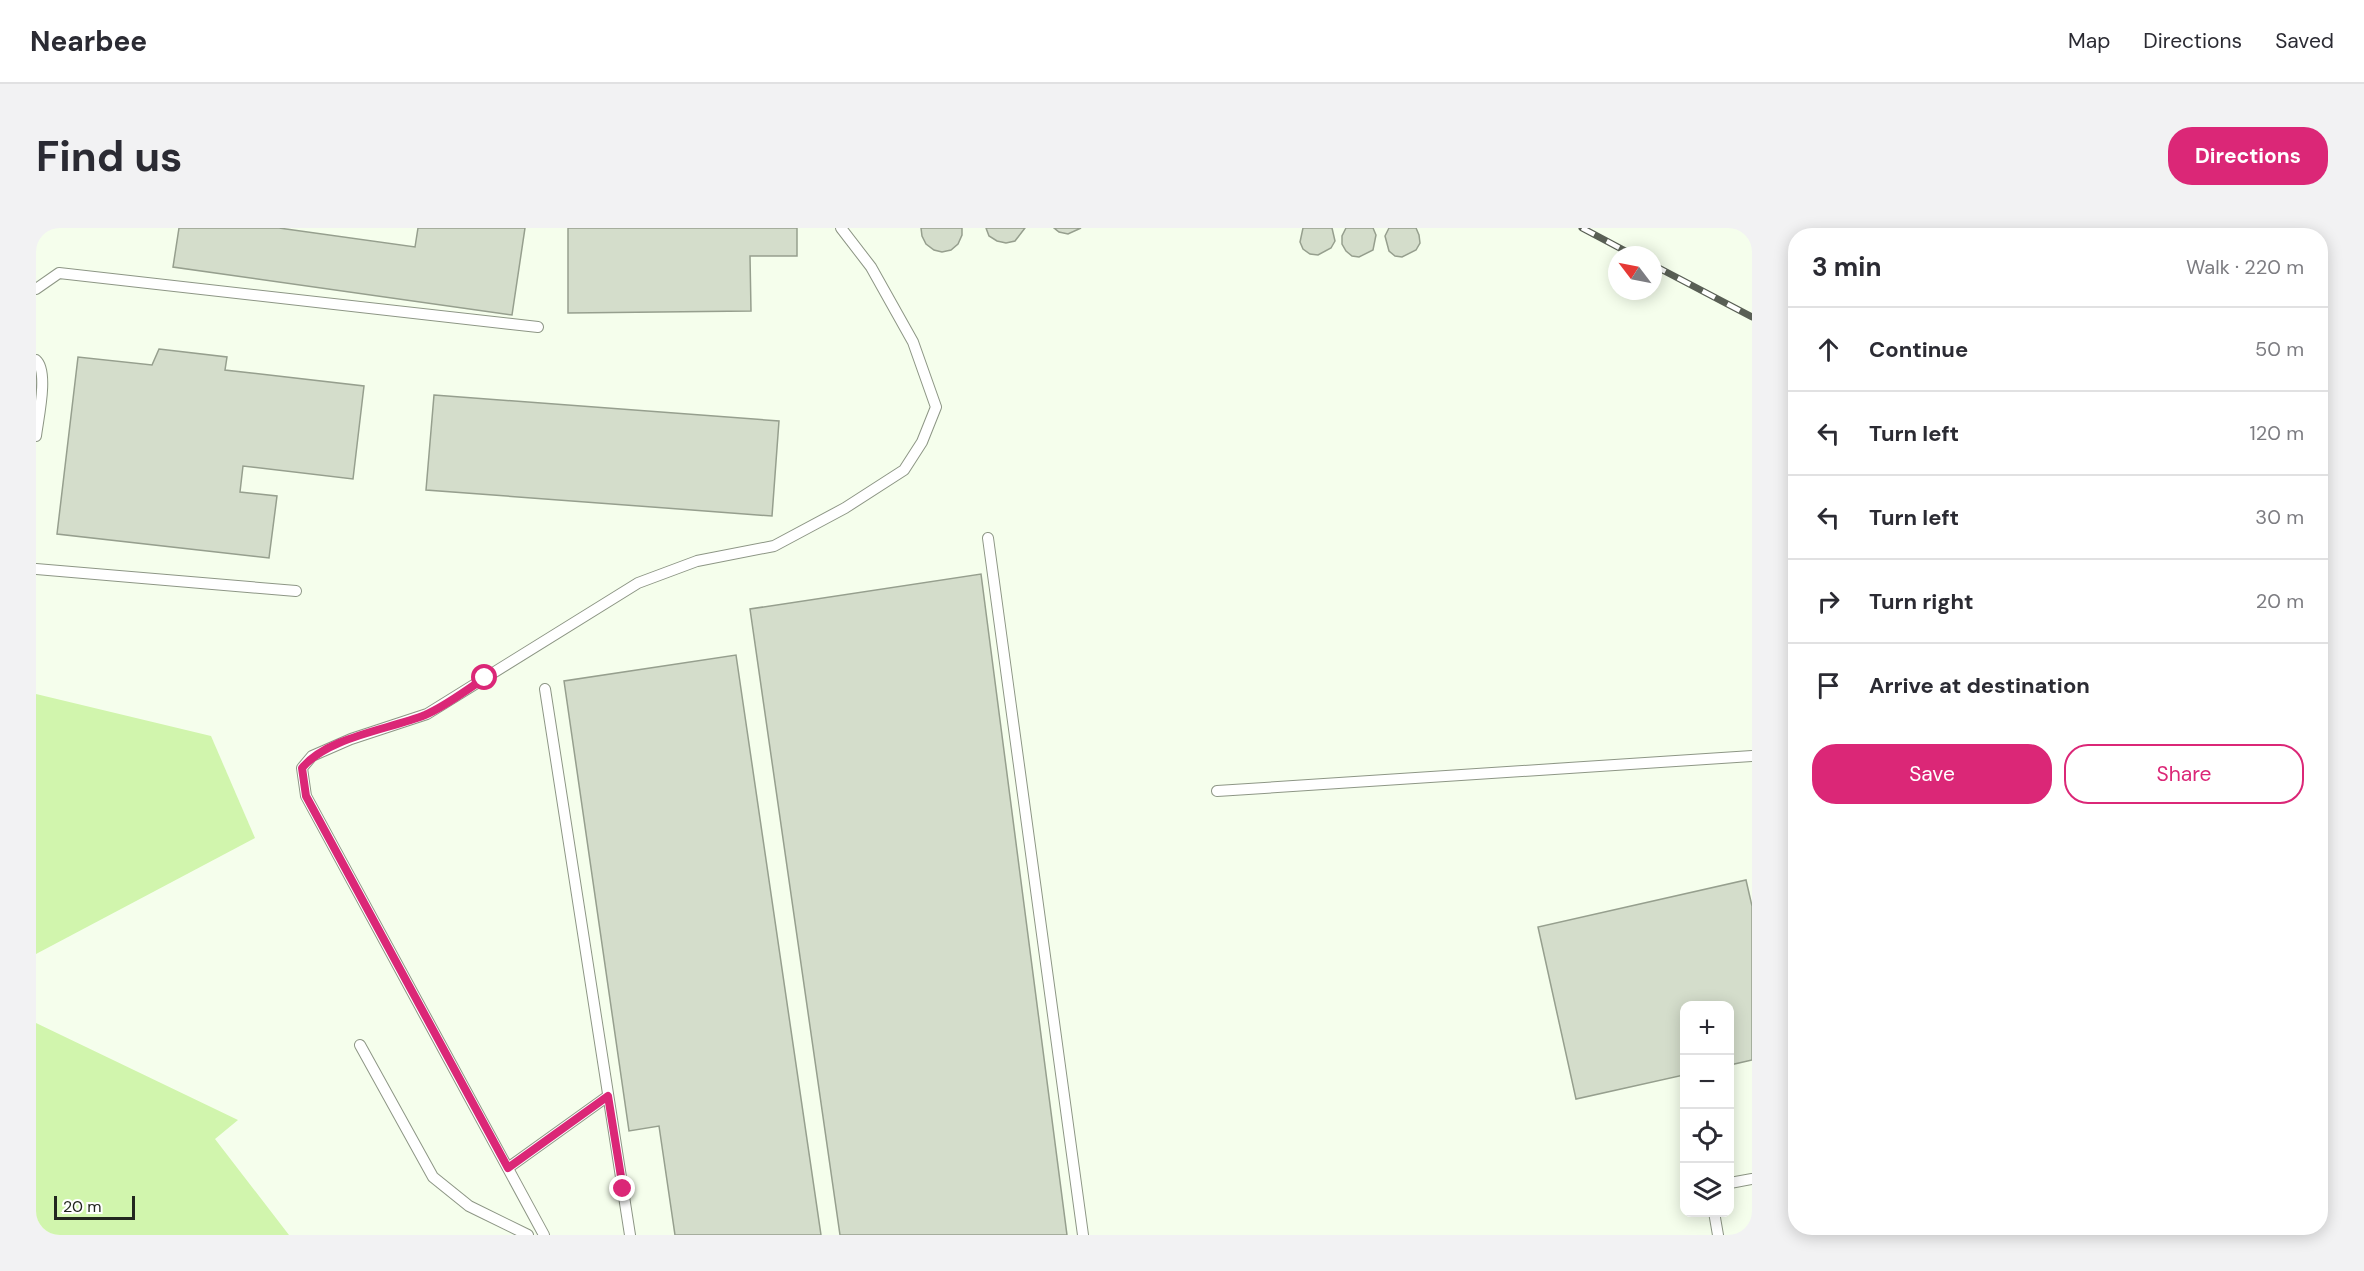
<!DOCTYPE html>
<meta charset="utf-8">
<style>
:root{--surface:#fff;--page:#f2f2f3;--text:#2b2b33;--muted:#7c7c81;--line:#e1e1e2;--accent:#db2777}
body{margin:0;font-family:"DM Sans",sans-serif;background:var(--page);color:var(--text)}
.controls{position:absolute;right:18px;bottom:18px;display:grid;overflow:hidden;border-radius:12px;box-shadow:0 3px 15px #0003}
.controls button{width:54px;height:54px;display:grid;place-items:center;padding:0;border:0;border-bottom:2px solid var(--line);background:var(--surface);color:var(--text);font:30px sans-serif}
.compass{position:absolute;left:1572px;top:18px;width:54px;height:54px;border-radius:50%;background:var(--surface);box-shadow:0 3px 15px #0003;rotate:302deg}
.scale{position:absolute;left:18px;bottom:15px;width:81px;box-sizing:border-box;padding-left:6px;border:3px solid #22261f;border-top:0;font-size:16px;line-height:21px;white-space:nowrap;color:#22261f;-webkit-text-stroke:4px #fff;paint-order:stroke}
.stop{position:absolute;width:18px;height:18px;margin:-14px;border:4px solid #db2777;border-radius:50%;background:#fff}
.stop.end{background:#db2777;border-color:#fff;box-shadow:0 2px 6px #0008}
.list{margin:0;padding:0;list-style:none}
h2{display:flex;justify-content:space-between;align-items:center;height:78px;margin:0;padding:0 24px;font-size:26px}
h2 small{font-size:20px;font-weight:400;color:var(--muted)}
.list li{display:grid;grid-template-columns:39px 1fr auto;gap:18px;align-items:center;box-sizing:border-box;height:84px;padding:0 24px;border-top:2px solid var(--line)}
.list b{display:block;font-size:22px;white-space:nowrap}
.list em{font-size:20px;font-style:normal;color:var(--muted)}
.actions{display:flex;gap:12px;padding:18px 24px}
.actions a{flex:1;padding:14px 0;border:2px solid var(--accent);border-radius:24px;text-align:center;font-size:21px;color:var(--accent)}
.actions .main{background:var(--accent);color:#fff}
.icon{flex:none;width:33px;height:33px;fill:none;stroke:currentColor;stroke-width:2;stroke-linecap:round;stroke-linejoin:round}
.map{position:relative;flex:none;width:1716px;height:1007px;overflow:hidden;border-radius:24px}
header{display:flex;align-items:center;gap:36px;box-sizing:border-box;height:84px;padding:0 30px;background:var(--surface);border-bottom:2px solid var(--line)}
header strong{font-size:28px}
nav{display:flex;gap:33px;margin-inline-start:auto;font-size:21px}
.intro{display:flex;align-items:center;justify-content:space-between;box-sizing:border-box;height:144px;padding:0 36px}
h1{margin:0;font-size:42px}
.button{padding:15px 27px;border-radius:24px;background:var(--accent);color:#fff;font-size:21px;font-weight:700}
main{display:flex;gap:36px;padding:0 36px}
aside{flex:1;background:var(--surface);border-radius:24px;box-shadow:0 3px 15px #0003}
.map>svg:first-child{display:block}
</style>
<header>
<strong>Nearbee</strong>
<nav><a>Map</a><a>Directions</a><a>Saved</a></nav>
</header>
<div class="intro"><h1>Find us</h1><a class="button">Directions</a></div>
<main>
<div class="map">
<svg width="1716" height="1007" viewBox="0 0 1716 1007">
<rect width="100%" height="100%" fill="#f5feec"/>
<!-- green -->
<g fill="#d1f5ad">
<polygon points="0,466 175,508 219,610 0,726"/>
<polygon points="0,795 202,892 179,911 253,1007 0,1007"/>
</g>
<!-- building -->
<g fill="#d4ddcb" stroke="#969f8e" stroke-width="1.5">
<polygon points="143,0 243,0 379,19 382,0 489,0 476,87 137,39"/>
<polygon points="532,0 761,0 761,28 714,28 715,83 532,85"/>
<polygon points="885,0 926,0 926,7 922,16 915,22 906,24 898,22 890,16 886,8"/>
<polygon points="950,0 989,0 979,13 970,15 961,13 953,8"/>
<polygon points="1018,0 1045,0 1032,6 1023,4"/>
<polygon points="1267,0 1296,0 1299,13 1295,20 1282,27 1274,26 1267,21 1264,14"/>
<polygon points="1337,0 1340,7 1337,22 1323,29 1316,28 1310,23 1306,16 1306,8 1310,0"/>
<polygon points="1380,0 1383,7 1384,15 1380,22 1366,29 1359,28 1353,23 1349,8 1353,0"/>
<polygon points="123,121 191,129 189,142 328,158 317,251 207,238 204,264 241,268 233,330 21,306 42,129 116,137"/>
<polygon points="398,167 743,193 736,288 390,262"/>
<polygon points="945,346 1031,1007 804,1007 714,381"/>
<polygon points="700,427 785,1007 639,1007 623,898 593,903 528,453"/>
<polygon points="1710,652 1716,678 1716,832 1694,837 1694,778 1648,778 1648,847 1540,871 1502,699"/>
</g>
<g fill="none" stroke-linecap="round" stroke-linejoin="round">
<!-- lane casing -->
<g stroke="#8d9685" stroke-width="12">
<g id="lane">
<polyline points="0,61 23,45 502,99"/>
<path d="M0,132c13,11 2,59 0,76"/>
<polyline points="952,310 1047,1007"/>
<polyline points="0,341 260,363"/>
<polyline points="509,461 594,1007"/>
<polyline points="1181,563 1716,528"/>
<polyline points="324,817 397,949 433,978 492,1007"/>
<polyline points="472,940 572,868"/>
<polyline points="1694,955 1716,951"/>
<polyline points="1678,984 1682,1007"/>
<polyline points="508,1007 270,568 266,540 276,528 315,511 391,486 602,355 661,333 738,318 809,280 868,242 886,214 900,179 877,114 835,39 805,0"/>
</g>
</g>
<!-- lane -->
<use href="#lane" stroke="#fff" stroke-width="10"/>
<!-- rail casing -->
<g stroke="#595f55" stroke-width="7">
<g id="rail">
<polyline points="1546,0 1597,27"/>
<polyline points="1617,37 1716,89"/>
</g>
</g>
<!-- rail -->
<use href="#rail" stroke="#fff" stroke-width="4.5" stroke-dasharray="14" stroke-linecap="butt"/>
</g>
<g fill="none" stroke-linecap="round" stroke-linejoin="round">
<!-- route -->
<path stroke="#db2777" stroke-width="8" d="M449,450c-19,12 -39,28 -60,37 -38,15 -97,22 -123,53l4,28 202,372 100,-72 15,93"/>
</g>
</svg>
<div class="controls">
<button>+</button>
<button>−</button>
<button><svg class="icon" aria-label="locate" viewBox="0 0 24 24"><circle cx="12" cy="12" r="6"/><path d="M12 2v4M12 18v4M2 12h4M18 12h4"/></svg></button>
<button><svg class="icon" aria-label="layers" viewBox="0 0 24 24"><path d="M12 4l9 5-9 5-9-5zM3 14l9 5 9-5"/></svg></button>
</div>
<svg class="compass" viewBox="-18 -18 36 36"><path d="M0-13l5 13h-10z" fill="#e53935"/><path d="M0 13l5-13h-10z" fill="#7c7c81"/></svg>
<div class="scale">20 m</div>
<div class="stop" style="left:449px;top:450px"></div>
<div class="stop end" style="left:587px;top:961px"></div>
</div>
<aside>
<h2>3 min<small>Walk · 220 m</small></h2>
<ul class="list">
<li><svg class="icon" aria-label="ahead" viewBox="0 0 24 24"><path d="M12 20V5M6 11l6-6 6 6"/></svg><div><b>Continue</b></div><em>50 m</em></li>
<li><svg class="icon" aria-label="left" viewBox="0 0 24 24"><path d="M17 20v-9H6M10 6l-5 5 5 5"/></svg><div><b>Turn left</b></div><em>120 m</em></li>
<li><svg class="icon" aria-label="left" viewBox="0 0 24 24"><path d="M17 20v-9H6M10 6l-5 5 5 5"/></svg><div><b>Turn left</b></div><em>30 m</em></li>
<li><svg class="icon" aria-label="right" viewBox="0 0 24 24"><path d="M7 20v-9h11M14 6l5 5-5 5"/></svg><div><b>Turn right</b></div><em>20 m</em></li>
<li><svg class="icon" aria-label="arrive" viewBox="0 0 24 24"><path d="M6 21V4h12l-3 4 3 4H6"/></svg><div><b>Arrive at destination</b></div></li>
</ul>
<div class="actions"><a class="main">Save</a><a>Share</a></div>
</aside>
</main>
